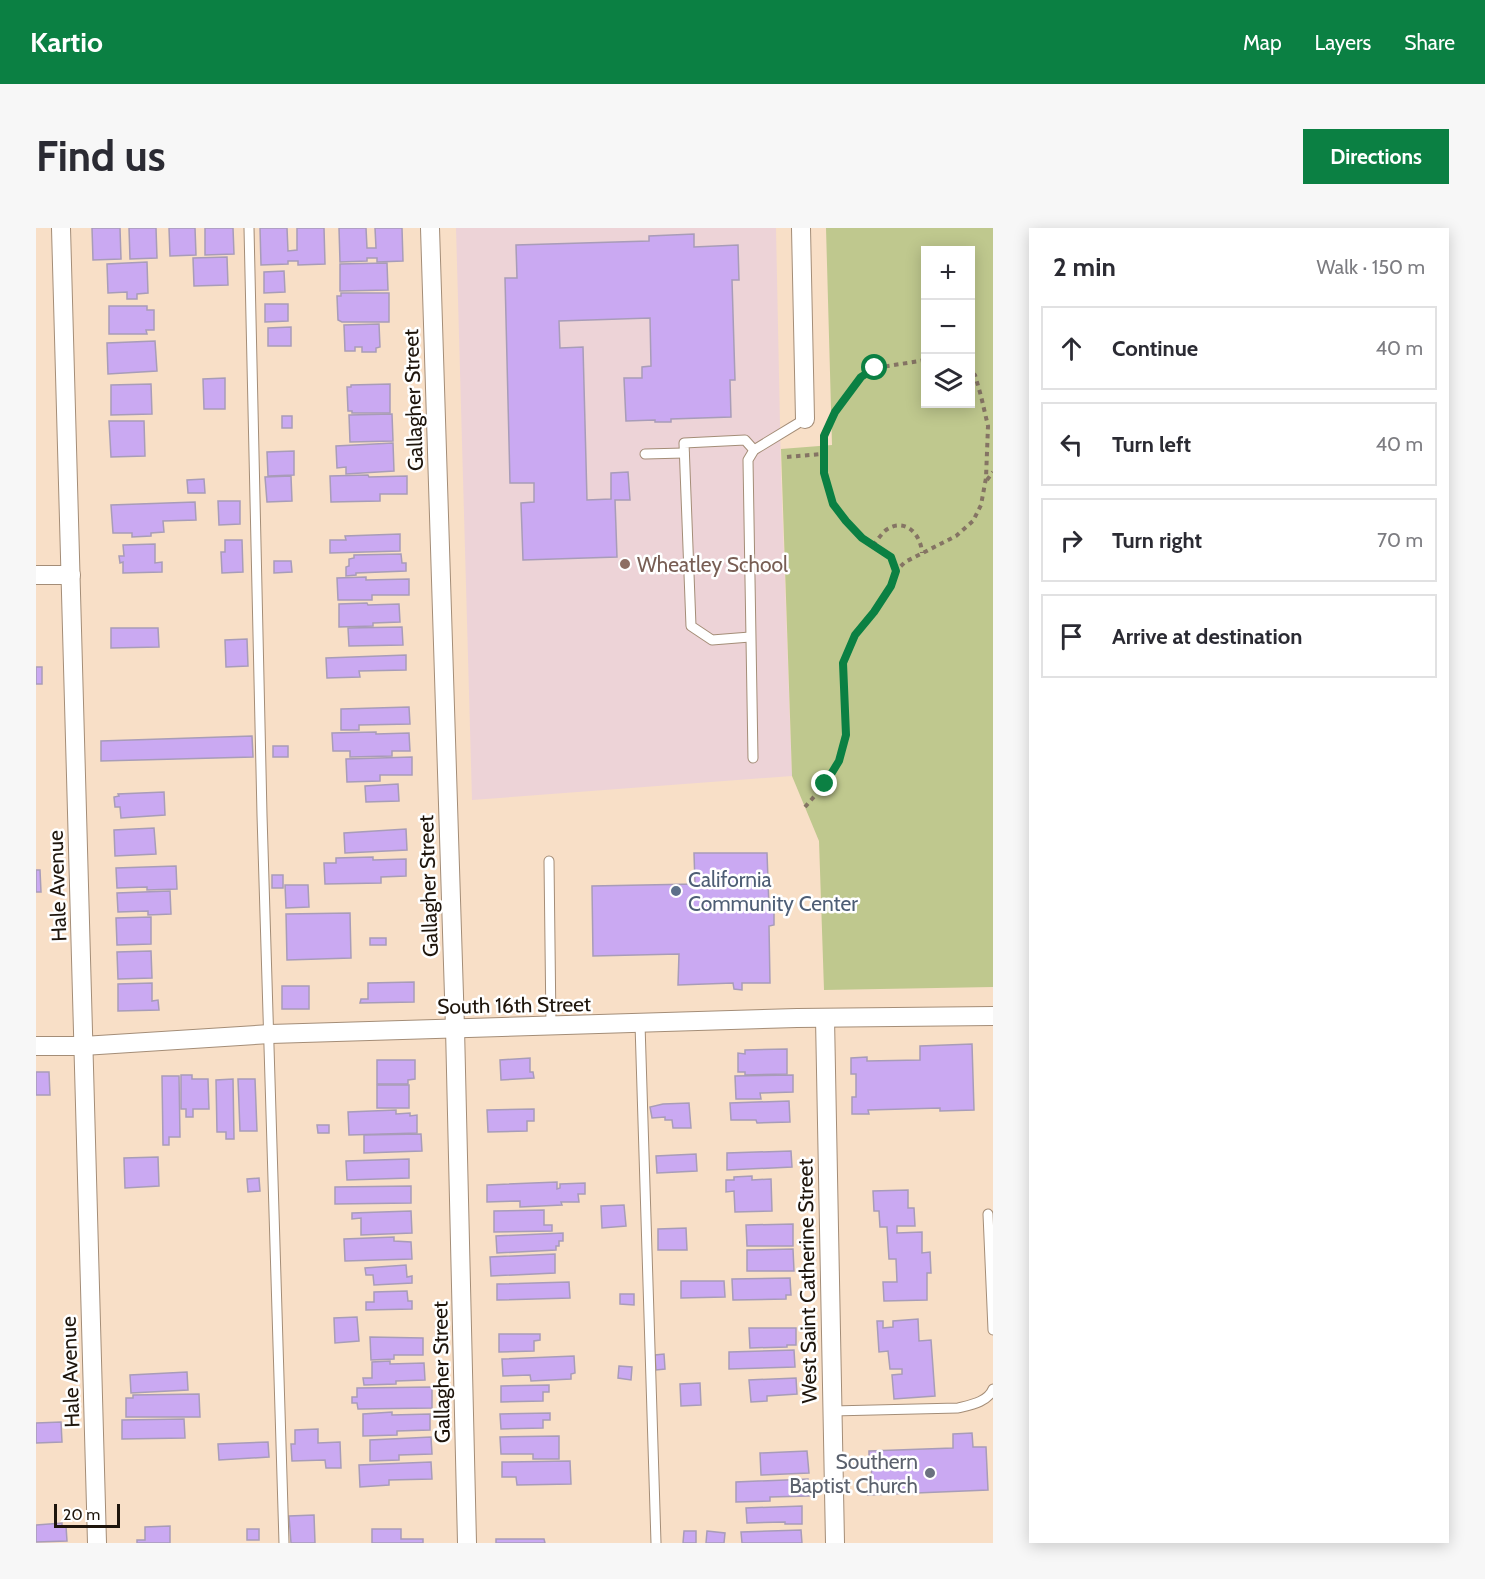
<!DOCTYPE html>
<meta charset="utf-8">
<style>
:root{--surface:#fff;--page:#f7f7f7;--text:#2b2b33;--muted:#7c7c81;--line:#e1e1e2;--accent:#0b8043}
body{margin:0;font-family:Cabin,sans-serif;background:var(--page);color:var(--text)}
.controls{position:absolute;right:18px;top:18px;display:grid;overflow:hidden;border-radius:0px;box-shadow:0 3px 15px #0003}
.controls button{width:54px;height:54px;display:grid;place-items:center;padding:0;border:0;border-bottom:2px solid var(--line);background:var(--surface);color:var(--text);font:30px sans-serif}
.scale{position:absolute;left:18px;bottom:15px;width:66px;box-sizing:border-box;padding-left:6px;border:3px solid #1e150c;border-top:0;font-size:16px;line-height:21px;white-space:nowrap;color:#1e150c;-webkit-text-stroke:4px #fff;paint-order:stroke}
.stop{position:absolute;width:18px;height:18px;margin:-14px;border:4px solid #0b8043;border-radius:50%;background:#fff}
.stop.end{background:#0b8043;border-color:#fff;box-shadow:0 2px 6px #0008}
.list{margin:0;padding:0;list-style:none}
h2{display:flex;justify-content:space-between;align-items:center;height:78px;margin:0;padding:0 24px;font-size:26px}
h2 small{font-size:20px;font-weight:400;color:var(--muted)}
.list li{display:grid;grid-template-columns:39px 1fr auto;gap:18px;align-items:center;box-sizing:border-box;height:84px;margin:0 12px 12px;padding:0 12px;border:2px solid var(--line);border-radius:0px}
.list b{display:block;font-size:22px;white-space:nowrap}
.list em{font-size:20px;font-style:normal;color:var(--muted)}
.icon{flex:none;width:33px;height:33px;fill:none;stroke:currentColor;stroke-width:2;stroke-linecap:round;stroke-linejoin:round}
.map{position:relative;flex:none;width:957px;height:1315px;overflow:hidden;border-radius:0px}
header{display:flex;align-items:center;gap:36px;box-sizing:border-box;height:84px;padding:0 30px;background:var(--accent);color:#fff}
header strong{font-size:28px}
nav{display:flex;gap:33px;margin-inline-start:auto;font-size:21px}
.intro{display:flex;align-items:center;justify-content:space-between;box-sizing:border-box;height:144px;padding:0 36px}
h1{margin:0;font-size:42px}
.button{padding:15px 27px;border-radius:0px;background:var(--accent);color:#fff;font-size:21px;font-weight:700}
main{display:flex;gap:36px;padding:0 36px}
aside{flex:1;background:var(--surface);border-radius:0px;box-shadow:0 3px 15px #0003}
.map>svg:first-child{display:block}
</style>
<header>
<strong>Kartio</strong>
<nav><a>Map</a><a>Layers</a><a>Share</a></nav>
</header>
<div class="intro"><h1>Find us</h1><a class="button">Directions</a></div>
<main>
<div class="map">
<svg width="957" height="1315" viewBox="0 0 957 1315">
<rect width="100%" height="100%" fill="#f8dfc7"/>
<!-- education -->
<polygon fill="#edd3d7" points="420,0 740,0 745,245 756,548 436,572"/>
<!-- green -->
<path fill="#bfc88e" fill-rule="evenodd" d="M790,0h167v759l-169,3 -5,-149 -27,-65 -11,-327 51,-4zM934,22v154h-44v-154z"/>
<!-- building -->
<g fill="#caa9f2" stroke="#a89cb8" stroke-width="1.5">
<polygon points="56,0 84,0 85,31 57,32"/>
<polygon points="93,0 120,0 121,30 94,31"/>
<polygon points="133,0 159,0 160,27 134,28"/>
<polygon points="169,0 197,0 198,26 169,27"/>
<polygon points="224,0 251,0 252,23 261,22 261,0 288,0 289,36 262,37 262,33 252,33 252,36 225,37"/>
<polygon points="303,0 330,0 331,20 340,20 339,0 366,0 367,33 341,34 341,30 331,30 331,33 304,34"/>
<polygon points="658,6 658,19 702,17 703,52 696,52 699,152 694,152 695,189 635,191 635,194 619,194 619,192 590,193 588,150 606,150 606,139 615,138 614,90 523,93 524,120 547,119 551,272 575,271 575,245 592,244 594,272 579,272 581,329 487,332 485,275 498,274 498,255 474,255 469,50 481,50 480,17 613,13 613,8"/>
<polygon points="191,29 192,57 158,58 157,30"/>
<polygon points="111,34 112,65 101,66 101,71 91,71 91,64 72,65 71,36"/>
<polygon points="351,35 352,62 304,63 304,36"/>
<polygon points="248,43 249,64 228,65 228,44"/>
<polygon points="305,65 353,65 353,94 306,94 302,92 301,68 305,68"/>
<polygon points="229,76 252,76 252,93 229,94"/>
<polygon points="73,78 111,78 111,82 118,82 118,102 110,102 111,106 73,106"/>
<polygon points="343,96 344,119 340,120 340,124 326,124 326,119 319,119 319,123 309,123 308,97"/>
<polygon points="255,99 255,118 232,118 232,100"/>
<polygon points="119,113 121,143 72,146 71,115"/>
<polygon points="189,150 189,181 168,181 167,151"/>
<polygon points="115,156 116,186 75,187 75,157"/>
<polygon points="354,156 354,185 316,185 316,183 312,183 311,159 315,159 315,157"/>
<polygon points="356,186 357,213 314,214 313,187"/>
<rect x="246" y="188" width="10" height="12"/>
<polygon points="73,193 108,193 109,228 75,229"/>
<polygon points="357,215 358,243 310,246 310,239 301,240 300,218"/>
<polygon points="258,223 258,247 232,248 231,224"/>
<polygon points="332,247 333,249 371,248 371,266 344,266 344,273 295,274 294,248"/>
<polygon points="255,248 256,273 231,274 229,249"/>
<polygon points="168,251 169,265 152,265 151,252"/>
<polygon points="182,273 204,273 204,296 183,297"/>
<polygon points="159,274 160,292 127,293 128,304 115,305 115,308 96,309 96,305 77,305 75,277"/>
<polygon points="364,306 364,323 294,325 294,312 310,312 309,308"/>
<polygon points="189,312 206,312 207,344 186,345 185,324 189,324"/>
<polygon points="119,316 119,335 126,334 126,344 87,345 87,334 84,335 83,328 88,328 87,317"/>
<polygon points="365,326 366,335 370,335 370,343 320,345 320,347 310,348 310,339 313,338 313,331 318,330 318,327"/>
<polygon points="238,333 255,333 256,344 238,345"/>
<polygon points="330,349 330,352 373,351 373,367 336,367 336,372 302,372 301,350"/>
<polygon points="331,375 332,377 363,376 364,394 337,395 337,398 303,399 303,376"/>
<polygon points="366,399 367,417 313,418 312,400"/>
<polygon points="75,400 122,400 123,419 75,420"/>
<polygon points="211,411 212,438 190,439 189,412"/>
<polygon points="370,427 370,442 323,443 324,449 291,450 290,430"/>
<rect x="0" y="439" width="6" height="17"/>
<polygon points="373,479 374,496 323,497 323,502 305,502 305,481"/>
<polygon points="340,504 340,506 373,505 374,523 356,523 356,528 314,529 314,523 297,523 296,505"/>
<polygon points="216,508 217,529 65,533 65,513"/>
<rect x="237" y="518" width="15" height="11"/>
<polygon points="376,529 376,547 344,547 344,553 311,554 310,531"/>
<polygon points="362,556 363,573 330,574 329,558"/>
<polygon points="128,564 129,587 85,590 84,579 79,579 78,569 83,568 82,566"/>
<polygon points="118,600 120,626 79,628 78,602"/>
<polygon points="370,601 371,622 309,625 308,605"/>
<polygon points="658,625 731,625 733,679 738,679 738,697 733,698 734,755 706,755 706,762 698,761 697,755 642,757 643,726 557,728 556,658 659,656"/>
<polygon points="337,629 337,632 370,631 370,648 345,649 345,655 289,656 288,635 300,635 300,630"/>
<polygon points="140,638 141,661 111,662 111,659 81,660 80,640"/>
<polygon points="0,642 4,642 5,664 0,664"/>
<rect x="236" y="647" width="11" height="13"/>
<polygon points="249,657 272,657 273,679 250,680"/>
<polygon points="134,663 135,686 112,687 112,683 82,684 81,665"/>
<polygon points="314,685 315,730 251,732 250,686"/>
<polygon points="115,689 115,716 81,717 80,690"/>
<rect x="334" y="710" width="16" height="7"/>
<polygon points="115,723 116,750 82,751 81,724"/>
<polygon points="378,754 378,774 324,775 325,771 332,771 332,755"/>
<polygon points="116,755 116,773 122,772 123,782 82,783 82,756"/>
<rect x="246" y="758" width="27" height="23"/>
<polygon points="936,816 938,882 904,883 904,880 832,882 833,886 816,886 816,869 820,869 820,846 815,846 815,830 831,829 831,833 884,832 884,818"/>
<polygon points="751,821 751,846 709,847 709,844 702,844 702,825 709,826 709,822"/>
<polygon points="494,830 494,844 497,844 498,850 465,852 464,832"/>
<polygon points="341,832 379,832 379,851 372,852 372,856 341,856"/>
<polygon points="0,844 13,844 14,867 0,867"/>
<polygon points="145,847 156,847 156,851 172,851 173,881 157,881 157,889 150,889 150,881 145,881"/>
<polygon points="757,847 757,864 724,865 725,871 700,871 699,848"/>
<polygon points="126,848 143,848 144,909 133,909 133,917 127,917"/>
<polygon points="197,851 198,911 190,911 190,904 181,904 180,852"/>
<polygon points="202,851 219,851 221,903 204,903"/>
<rect x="341" y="857" width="32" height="23"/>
<polygon points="753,873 754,894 721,895 720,892 695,892 694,875"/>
<polygon points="653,875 655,900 637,900 636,892 629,892 629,889 616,890 614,879 627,876"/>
<polygon points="498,881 498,893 491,893 491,903 452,904 451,882"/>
<polygon points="360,882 360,886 374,885 374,888 381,887 381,905 313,907 312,884"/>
<polygon points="281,897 293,897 293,905 282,905"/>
<polygon points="385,906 386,923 328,925 328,907"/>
<polygon points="755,923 756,939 691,942 691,925"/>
<polygon points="660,926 661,943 621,945 620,928"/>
<polygon points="122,929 123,958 89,960 88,930"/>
<polygon points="373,931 373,950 311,952 310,933"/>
<polygon points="716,948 716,952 735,951 736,983 699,984 698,963 690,964 690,952 698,952 698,949"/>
<polygon points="223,950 224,963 212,964 211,951"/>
<polygon points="521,954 521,961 524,960 524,956 549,955 549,966 542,966 543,974 525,974 526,977 484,979 484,973 451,974 451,957"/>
<polygon points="375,958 375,975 299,976 299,959"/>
<polygon points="872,962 872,980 878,980 879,998 861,998 861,1005 886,1004 886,1025 894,1024 895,1045 891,1045 891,1072 848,1073 847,1054 861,1054 860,1031 853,1031 851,999 844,999 843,983 838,983 837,963"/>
<polygon points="588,977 590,998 566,1000 565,978"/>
<polygon points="508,982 508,997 516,997 516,1003 458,1004 458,983"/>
<polygon points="375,983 376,1005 325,1007 325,990 316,991 316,985"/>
<polygon points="757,996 757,1018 711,1018 710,997"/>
<polygon points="650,1000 651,1022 622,1022 622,1001"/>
<polygon points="527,1005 527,1013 523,1013 523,1018 520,1018 520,1022 461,1025 460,1008"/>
<polygon points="358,1009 358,1013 375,1014 376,1031 309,1033 308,1011"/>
<polygon points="757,1021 758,1043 711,1043 711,1022"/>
<polygon points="519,1026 519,1045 455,1048 454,1029"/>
<polygon points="370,1037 371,1049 376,1048 376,1055 338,1057 337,1047 330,1047 329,1040"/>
<polygon points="754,1050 755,1067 750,1067 750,1071 697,1072 696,1051"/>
<polygon points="645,1053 688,1053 689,1069 645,1070"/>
<polygon points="533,1054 534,1070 461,1072 461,1056"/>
<polygon points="371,1063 372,1073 376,1073 376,1081 330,1082 330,1074 338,1074 338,1064"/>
<polygon points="584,1066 598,1066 598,1077 584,1076"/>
<polygon points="321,1089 323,1113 299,1115 298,1090"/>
<polygon points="882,1091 883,1113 895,1112 899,1168 858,1171 856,1147 866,1146 866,1141 854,1141 852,1123 843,1124 841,1093 847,1093 847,1100 857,1099 857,1093"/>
<polygon points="713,1100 760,1100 760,1117 751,1117 751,1119 714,1120"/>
<polygon points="463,1106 504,1106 504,1112 498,1113 498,1123 463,1124"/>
<polygon points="334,1109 387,1110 387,1127 358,1127 358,1131 335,1132"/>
<polygon points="758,1122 759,1139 693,1141 693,1124"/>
<polygon points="628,1126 629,1141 620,1142 619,1127"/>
<polygon points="538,1128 539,1145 535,1146 535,1151 495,1153 494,1147 467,1148 466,1131"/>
<polygon points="354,1133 354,1136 388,1135 389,1152 360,1153 360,1156 328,1157 327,1150 336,1150 336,1134"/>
<polygon points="583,1138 596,1139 595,1152 582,1150"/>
<polygon points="151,1144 152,1162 95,1165 94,1147"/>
<polygon points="760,1150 761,1166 731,1168 731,1173 715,1174 713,1152"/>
<polygon points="664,1155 665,1177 645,1178 644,1156"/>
<polygon points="513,1157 513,1164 507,1164 507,1173 465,1174 465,1158"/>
<polygon points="396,1159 396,1180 322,1181 321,1175 316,1175 316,1169 321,1169 321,1160"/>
<polygon points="163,1166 164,1189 90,1189 90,1170 97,1170 97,1167"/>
<polygon points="356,1184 356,1187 394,1186 394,1202 361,1203 361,1207 327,1208 327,1186"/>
<polygon points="514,1185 514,1192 507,1192 507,1200 465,1201 464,1186"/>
<polygon points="148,1191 149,1210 86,1211 86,1192"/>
<polygon points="25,1194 26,1214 0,1215 0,1195"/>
<polygon points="282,1201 282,1215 304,1214 305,1240 290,1240 289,1232 256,1233 255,1216 259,1216 259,1202"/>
<polygon points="936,1205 937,1219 950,1219 952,1262 832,1267 832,1257 836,1257 835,1234 833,1234 833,1223 917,1220 917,1206"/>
<polygon points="523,1208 523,1231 497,1231 497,1226 465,1226 464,1209"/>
<polygon points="395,1209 396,1226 363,1227 363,1232 334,1233 334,1212"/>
<polygon points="232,1214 233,1229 183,1232 182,1216"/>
<polygon points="771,1223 773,1245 725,1247 724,1225"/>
<polygon points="534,1233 535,1256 481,1257 480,1249 466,1249 466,1234"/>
<polygon points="395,1234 396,1251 353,1252 353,1257 324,1259 323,1237"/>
<polygon points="772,1251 773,1268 734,1269 734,1273 700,1274 700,1254"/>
<polygon points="766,1278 766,1296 749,1296 749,1294 711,1295 710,1280"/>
<polygon points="278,1287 279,1315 255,1315 253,1288"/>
<polygon points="26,1295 26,1298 30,1298 31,1313 0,1314 0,1297"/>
<polygon points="134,1298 134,1315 101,1315 101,1312 109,1312 109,1299"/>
<rect x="211" y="1301" width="12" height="11"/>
<polygon points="336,1301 365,1301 365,1311 387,1311 387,1315 336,1315"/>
<polygon points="765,1302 766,1315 706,1315 705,1304"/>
<polygon points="648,1303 660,1303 660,1315 647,1315"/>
<polygon points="671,1303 689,1305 688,1315 670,1315"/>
<polygon points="460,1311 508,1311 509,1315 460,1315"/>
</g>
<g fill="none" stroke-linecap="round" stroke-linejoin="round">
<!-- service casing -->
<g stroke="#a48d77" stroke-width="11">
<g id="service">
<polyline points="213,0 226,587 248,1315"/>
<polyline points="609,226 648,225"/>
<polyline points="714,409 676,412 655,398 648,215 709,212 718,222"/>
<polyline points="717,530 712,232 718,222 769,191"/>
<polyline points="513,633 515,798"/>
<polyline points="604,796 620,1315"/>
<polyline points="952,986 957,1102"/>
<path d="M796,1183l126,-3c12,-3 30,-6 35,-19"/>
</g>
</g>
<!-- minor casing -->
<g stroke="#a48d77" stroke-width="20">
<g id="minor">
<polyline points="25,0 61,1315"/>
<polyline points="394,0 419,800 431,1315"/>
<polyline points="765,0 769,191"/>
<polyline points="0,347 35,347"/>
<polyline points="789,790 799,1315"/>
<polyline points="0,818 47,818 234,806 761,790 957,788"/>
</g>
</g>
<!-- path -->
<g stroke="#857464" stroke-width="4" stroke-dasharray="4.5 4.5" stroke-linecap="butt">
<polyline points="751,229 786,226"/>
<polyline points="951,252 957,244"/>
<path d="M837,317c4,-4 8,-11 13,-15 19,-13 35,4 36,23"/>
<polyline points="860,343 855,329 826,310 810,293 797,276 788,245 786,226 787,208 799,184 825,149 839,140 890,132"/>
<polyline points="769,579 789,556 803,533 809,507 807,435 819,407 838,384 855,358 860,343 869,334 920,308 937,293 945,277 950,250 952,198 945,168 939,147 934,143"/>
</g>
<!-- service -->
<use href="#service" stroke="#fff" stroke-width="9"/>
<!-- minor -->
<use href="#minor" stroke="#fff" stroke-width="18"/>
</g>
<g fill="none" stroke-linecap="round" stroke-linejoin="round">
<!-- route -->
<polyline stroke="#0b8043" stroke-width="8" points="789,556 803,533 810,507 807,435 819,407 838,384 855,358 860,343 855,329 826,310 810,293 797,276 788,245 788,208 799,184 825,149 839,140"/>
</g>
<!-- markers -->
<circle fill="#8d6e63" stroke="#fff" stroke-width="2" cx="589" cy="336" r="6"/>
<circle fill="#5c6f8a" stroke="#fff" stroke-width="2" cx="640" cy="663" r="6"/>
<circle fill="#6b7280" stroke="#fff" stroke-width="2" cx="894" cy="1245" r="6"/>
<g text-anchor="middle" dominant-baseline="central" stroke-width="5" stroke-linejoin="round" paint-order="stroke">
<!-- street labels -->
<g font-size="21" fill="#1e150c" stroke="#fff">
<text transform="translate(377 172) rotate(-92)">Gallagher Street</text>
<text transform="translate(21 658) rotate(-92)">Hale Avenue</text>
<text transform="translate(392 658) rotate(-92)">Gallagher Street</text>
<text transform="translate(478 777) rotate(-1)">South 16th Street</text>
<text transform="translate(771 1053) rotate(-91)">West Saint Catherine Street</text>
<text transform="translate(34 1144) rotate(-92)">Hale Avenue</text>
<text transform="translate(405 1144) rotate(-91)">Gallagher Street</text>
</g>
<!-- education labels -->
<g font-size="21" fill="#785e54" stroke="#fff" text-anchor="start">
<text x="601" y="336">Wheatley School</text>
</g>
<!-- service labels -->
<g font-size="21" fill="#4e5e75" stroke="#fff" text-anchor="start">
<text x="652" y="651">California<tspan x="652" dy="24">Community Center</tspan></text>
</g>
<!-- worship labels -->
<g font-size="21" fill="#5b616d" stroke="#fff" text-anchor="end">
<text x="882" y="1233">Southern<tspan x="882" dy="24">Baptist Church</tspan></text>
</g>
</g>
</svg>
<div class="controls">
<button>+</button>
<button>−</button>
<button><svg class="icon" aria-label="layers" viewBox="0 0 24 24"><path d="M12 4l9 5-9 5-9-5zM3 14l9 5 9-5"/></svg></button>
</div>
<div class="scale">20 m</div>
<div class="stop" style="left:839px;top:140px"></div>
<div class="stop end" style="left:789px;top:556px"></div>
</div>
<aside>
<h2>2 min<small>Walk · 150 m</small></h2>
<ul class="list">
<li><svg class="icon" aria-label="ahead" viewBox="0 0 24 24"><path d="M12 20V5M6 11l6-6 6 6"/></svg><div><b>Continue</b></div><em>40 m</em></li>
<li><svg class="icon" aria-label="left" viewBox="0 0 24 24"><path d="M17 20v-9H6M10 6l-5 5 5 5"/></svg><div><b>Turn left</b></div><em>40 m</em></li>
<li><svg class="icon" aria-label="right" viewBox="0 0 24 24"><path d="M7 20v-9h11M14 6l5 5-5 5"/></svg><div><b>Turn right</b></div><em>70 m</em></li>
<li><svg class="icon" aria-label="arrive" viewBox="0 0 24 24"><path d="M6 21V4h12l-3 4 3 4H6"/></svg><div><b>Arrive at destination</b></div></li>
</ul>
</aside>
</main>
